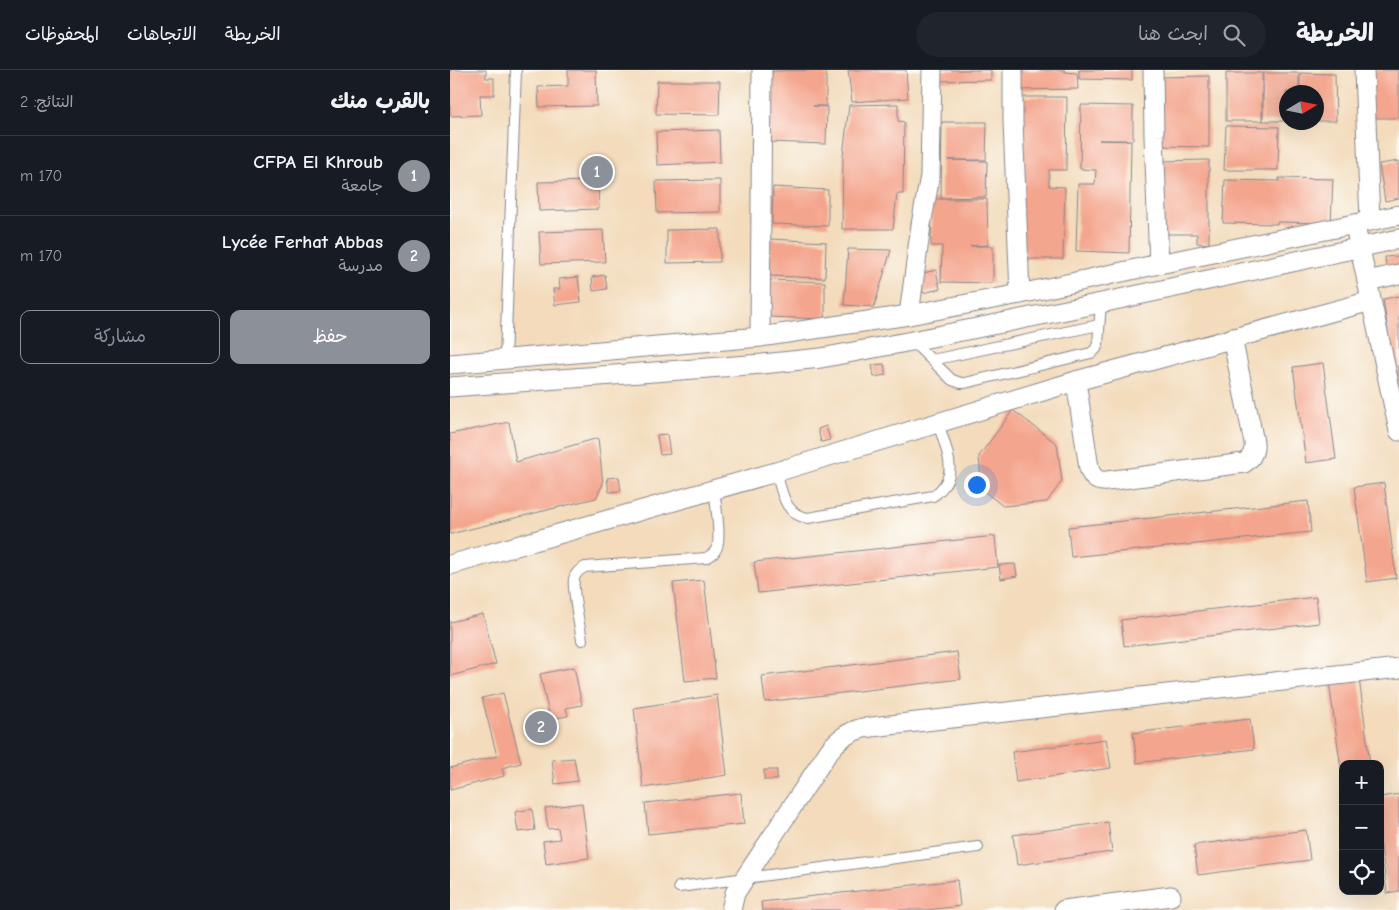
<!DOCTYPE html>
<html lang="ar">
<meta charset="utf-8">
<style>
:root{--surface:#171b24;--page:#20242c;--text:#f1f3f6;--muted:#9ea1a6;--line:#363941;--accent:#8c9099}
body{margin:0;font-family:"Comic Neue","Playpen Sans Arabic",sans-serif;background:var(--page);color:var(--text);direction:rtl}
.controls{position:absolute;right:15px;bottom:15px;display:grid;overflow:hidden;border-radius:10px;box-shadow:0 5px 20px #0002}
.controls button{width:45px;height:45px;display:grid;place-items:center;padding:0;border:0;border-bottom:1px solid var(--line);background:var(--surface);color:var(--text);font:25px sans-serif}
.compass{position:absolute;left:829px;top:15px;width:45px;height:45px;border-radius:50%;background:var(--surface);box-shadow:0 5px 20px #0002;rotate:80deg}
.you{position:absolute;left:526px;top:414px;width:18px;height:18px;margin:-12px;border:4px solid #fff;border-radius:50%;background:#1a73e8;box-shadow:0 0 0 8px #1a73e833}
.badge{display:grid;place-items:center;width:32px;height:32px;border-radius:50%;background:var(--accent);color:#fff;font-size:16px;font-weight:700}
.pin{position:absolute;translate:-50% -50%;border:2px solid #fff;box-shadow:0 1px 5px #0006}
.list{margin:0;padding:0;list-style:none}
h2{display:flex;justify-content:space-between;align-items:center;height:65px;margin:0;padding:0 20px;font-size:21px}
h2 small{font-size:16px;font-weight:400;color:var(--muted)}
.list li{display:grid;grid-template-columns:32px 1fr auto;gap:15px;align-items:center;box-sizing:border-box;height:80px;padding:0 20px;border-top:1px solid var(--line)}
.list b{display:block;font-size:19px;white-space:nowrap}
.list p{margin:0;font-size:16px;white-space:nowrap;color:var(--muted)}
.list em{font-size:16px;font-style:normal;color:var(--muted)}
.actions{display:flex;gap:10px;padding:15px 20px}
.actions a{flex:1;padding:11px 0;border:1px solid var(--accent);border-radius:10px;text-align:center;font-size:18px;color:var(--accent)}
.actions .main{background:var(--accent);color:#fff}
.icon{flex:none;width:28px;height:28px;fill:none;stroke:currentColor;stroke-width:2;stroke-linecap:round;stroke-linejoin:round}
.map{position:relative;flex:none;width:949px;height:840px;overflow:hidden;direction:ltr}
header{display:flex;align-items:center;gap:30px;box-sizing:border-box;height:70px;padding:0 25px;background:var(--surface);border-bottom:1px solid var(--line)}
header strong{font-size:24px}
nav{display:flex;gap:28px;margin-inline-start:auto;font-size:18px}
.search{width:350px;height:45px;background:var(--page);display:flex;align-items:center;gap:12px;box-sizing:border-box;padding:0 18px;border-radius:28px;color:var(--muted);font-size:19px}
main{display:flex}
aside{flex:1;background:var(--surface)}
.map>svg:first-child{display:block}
</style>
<header>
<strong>الخريطة</strong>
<div class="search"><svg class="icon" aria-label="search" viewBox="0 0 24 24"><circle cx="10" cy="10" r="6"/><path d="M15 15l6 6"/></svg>ابحث هنا</div>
<nav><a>الخريطة</a><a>الاتجاهات</a><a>المحفوظات</a></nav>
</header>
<main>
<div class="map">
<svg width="949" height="840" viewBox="0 0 949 840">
<rect width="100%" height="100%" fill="#fdfcf7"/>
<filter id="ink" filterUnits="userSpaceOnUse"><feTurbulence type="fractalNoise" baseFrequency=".02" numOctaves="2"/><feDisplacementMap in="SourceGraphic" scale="10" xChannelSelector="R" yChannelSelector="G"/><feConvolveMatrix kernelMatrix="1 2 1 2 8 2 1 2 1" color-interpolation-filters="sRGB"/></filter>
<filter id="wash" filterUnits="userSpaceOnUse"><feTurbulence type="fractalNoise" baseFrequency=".0096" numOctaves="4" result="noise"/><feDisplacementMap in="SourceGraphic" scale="20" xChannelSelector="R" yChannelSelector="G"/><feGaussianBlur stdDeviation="1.12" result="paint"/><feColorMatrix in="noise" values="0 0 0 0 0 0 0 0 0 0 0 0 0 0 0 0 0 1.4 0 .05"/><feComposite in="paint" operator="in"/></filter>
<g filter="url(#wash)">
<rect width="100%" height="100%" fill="#f3dbbb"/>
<g id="blocks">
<!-- building -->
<g fill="#f4a58d">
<polygon points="0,0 36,0 36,8 44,8 44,25 30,25 31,45 0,46"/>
<polygon points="118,0 146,0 147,36 89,37 88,17 118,16"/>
<polygon points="376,0 376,36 363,36 377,37 376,74 319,72 322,1"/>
<polygon points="398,0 456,0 458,28 402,32"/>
<polygon points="488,0 541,0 541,10 488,11"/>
<polygon points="566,0 615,0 615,2 627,3 628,19 566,20"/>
<polygon points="629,0 682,0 682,10 629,9"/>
<polygon points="919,0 949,0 949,48 918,48"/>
<rect x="776" y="3" width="36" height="48"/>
<polygon points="813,3 849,3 849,22 836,22 836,51 813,51"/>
<polygon points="850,3 885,4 886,51 866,51 866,22 850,22"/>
<polygon points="759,6 759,77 709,76 709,7"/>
<polygon points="207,11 270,11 269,45 206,44"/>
<polygon points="567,27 617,27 616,100 599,100 599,116 615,117 613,189 572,189"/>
<polygon points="448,34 448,51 454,52 453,124 447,124 443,159 392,159 393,86 399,35"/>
<polygon points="631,35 683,36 683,70 649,70 681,71 679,183 626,181 628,114 645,114 646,100 630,99"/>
<polygon points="492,52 537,52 536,90 498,90 537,91 536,127 491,128"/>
<polygon points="776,56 829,57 828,100 774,100"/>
<polygon points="269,60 270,92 207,95 206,62"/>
<polygon points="759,90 759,174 747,173 747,164 710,164 709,91"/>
<polygon points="949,91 949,128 935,131 929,94"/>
<polygon points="829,108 883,109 881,153 827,152 827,154 773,153 775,110 829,111"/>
<polygon points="270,110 270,142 207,143 206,111"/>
<polygon points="148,111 149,139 89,141 88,112"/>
<polygon points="323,117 378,120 378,156 322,154"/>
<polygon points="482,129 537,129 538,175 520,176 543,176 543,213 491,212 492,176 481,176"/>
<polygon points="270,159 270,192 217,193 217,160"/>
<polygon points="153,160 155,192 91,194 89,162"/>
<polygon points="320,169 376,172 375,208 319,206"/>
<polygon points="398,179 441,180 424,237 394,235"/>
<polygon points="948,186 949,202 937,203 935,187"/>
<polygon points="486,200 490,219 473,223 469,204"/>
<polygon points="155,205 157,219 143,221 142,207"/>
<polygon points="128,207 131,232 105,235 103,219 110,219 109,209"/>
<polygon points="320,210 375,212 375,249 318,247"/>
<polygon points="949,226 949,318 943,293 933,229"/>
<polygon points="873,293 886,389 856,393 843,297"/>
<polygon points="434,294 436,305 424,307 422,295"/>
<polygon points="563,340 607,374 612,411 597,432 553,436 532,420 529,386"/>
<polygon points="59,352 66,392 148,368 153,414 146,428 0,464 0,364"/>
<polygon points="376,356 380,370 371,372 368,359"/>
<polygon points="217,364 220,384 210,385 207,365"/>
<polygon points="169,407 171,421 159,422 157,408"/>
<polygon points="934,413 946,508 917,512 904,417"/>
<polygon points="858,431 861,462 621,487 618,457"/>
<polygon points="545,466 548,497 308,523 304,492"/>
<polygon points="565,494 567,506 551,509 549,495"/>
<polygon points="254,510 266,608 235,611 223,513"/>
<polygon points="866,527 869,553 674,576 671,550"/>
<polygon points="33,544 46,594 0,606 0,552"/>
<polygon points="507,582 511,609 315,632 312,606"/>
<polygon points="124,597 132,635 116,638 118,646 100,649 90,604"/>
<polygon points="909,608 920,694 893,694 893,706 892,706 879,612"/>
<polygon points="53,623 71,693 52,698 54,706 0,720 0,698 47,686 32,628"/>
<polygon points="267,625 277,705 193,718 184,638"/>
<polygon points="800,649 804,679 687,693 683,663"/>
<polygon points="656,669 661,698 566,712 562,682"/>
<polygon points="124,688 128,711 105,714 102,690"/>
<rect x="314" y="700" width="13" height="10"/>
<polygon points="291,723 294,754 198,764 195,733"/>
<polygon points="949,724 949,821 937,823 930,770 930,727"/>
<polygon points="132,733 139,788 96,794 93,771 110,769 108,758 98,759 95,738"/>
<polygon points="82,739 85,760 68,762 65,742"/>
<polygon points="658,752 662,782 567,795 563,765"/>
<polygon points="856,760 860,790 748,805 744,775"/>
<polygon points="507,810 510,836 478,840 312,840 311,832"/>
</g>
</g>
</g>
<g filter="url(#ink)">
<use href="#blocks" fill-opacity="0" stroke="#87858c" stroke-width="1"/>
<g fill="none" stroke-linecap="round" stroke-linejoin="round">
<!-- service casing -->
<g stroke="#87858c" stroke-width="12">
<g id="service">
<polyline points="462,271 502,310 511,313 515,313 641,283 646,279 648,274 651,233"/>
<polyline points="55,289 66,0"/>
<polyline points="482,290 649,255"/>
<path d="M326,402c6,19 8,43 32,46l125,-22c29,-20 13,-46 5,-73"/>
<path d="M132,570c-2,-12 -10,-51 -8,-61 1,-6 5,-9 11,-12l121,-9c3,-2 7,-3 9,-7 8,-9 0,-49 -1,-63"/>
<polyline points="229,817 528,777"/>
</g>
</g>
<!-- minor casing -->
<g stroke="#87858c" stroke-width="21">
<g id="minor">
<polyline points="563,0 563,52 570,224"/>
<polyline points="703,0 704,66 709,194"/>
<polyline points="914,0 920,151"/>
<polyline points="907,165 917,211"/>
<polyline points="949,204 917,211 949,361"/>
<polyline points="459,245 471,155 480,106 482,0"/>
<polyline points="310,267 312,0"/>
<polyline points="0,294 310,267 459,245 570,224 709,194 949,145"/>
<path d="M626,311l13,87c3,10 8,14 18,13l137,-18c8,-5 11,-11 10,-21l-22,-104"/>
<polyline points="0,317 312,294 371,288 462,271 651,233 949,169"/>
<polyline points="0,495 326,402 626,311 921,231"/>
<path d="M281,840l4,-17 94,-142c9,-12 19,-19 34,-23l536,-60"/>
<polyline points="614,840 721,826"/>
</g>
</g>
<!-- service -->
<use href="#service" stroke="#fff" stroke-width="10"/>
<!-- minor -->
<use href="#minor" stroke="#fff" stroke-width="19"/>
</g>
</g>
</svg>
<div class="controls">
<button>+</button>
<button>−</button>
<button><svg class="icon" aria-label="locate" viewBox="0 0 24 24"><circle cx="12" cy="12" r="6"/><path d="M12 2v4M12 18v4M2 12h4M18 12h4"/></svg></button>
</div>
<svg class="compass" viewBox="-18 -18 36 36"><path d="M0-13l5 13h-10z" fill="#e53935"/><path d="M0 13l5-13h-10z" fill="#9ea1a6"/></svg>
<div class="you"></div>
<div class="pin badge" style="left:147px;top:102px">1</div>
<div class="pin badge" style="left:91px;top:657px">2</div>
</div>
<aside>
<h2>بالقرب منك<small>النتائج: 2</small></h2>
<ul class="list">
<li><span class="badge">1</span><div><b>CFPA El Khroub</b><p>جامعة</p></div><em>170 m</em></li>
<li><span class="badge">2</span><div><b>Lycée Ferhat Abbas</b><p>مدرسة</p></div><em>170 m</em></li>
</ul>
<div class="actions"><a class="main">حفظ</a><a>مشاركة</a></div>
</aside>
</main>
